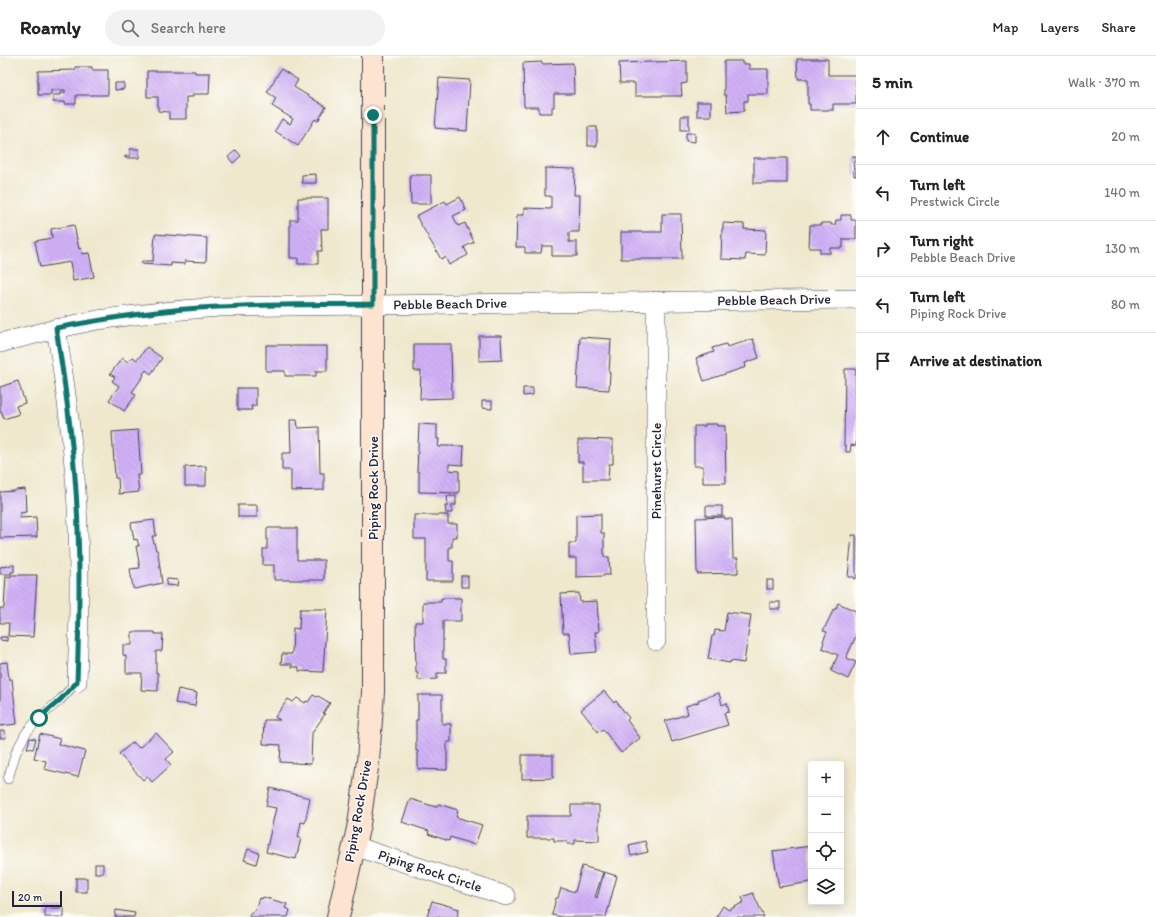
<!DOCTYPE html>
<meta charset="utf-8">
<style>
:root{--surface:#fff;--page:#f2f2f2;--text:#222;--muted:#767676;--line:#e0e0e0}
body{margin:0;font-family:Itim,sans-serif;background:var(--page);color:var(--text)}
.controls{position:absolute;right:12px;bottom:12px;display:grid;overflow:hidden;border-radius:4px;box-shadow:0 2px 10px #0003}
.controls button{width:36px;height:36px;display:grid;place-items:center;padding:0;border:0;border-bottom:1px solid var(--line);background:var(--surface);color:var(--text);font:20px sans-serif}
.scale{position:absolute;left:12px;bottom:10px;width:50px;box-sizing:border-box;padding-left:4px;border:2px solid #22223b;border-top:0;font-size:11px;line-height:14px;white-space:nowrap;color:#22223b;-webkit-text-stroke:3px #fdfcf7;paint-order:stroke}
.stop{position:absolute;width:12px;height:12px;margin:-9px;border:3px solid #0f766e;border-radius:50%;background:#fff}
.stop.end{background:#0f766e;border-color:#fff;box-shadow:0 1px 4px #0008}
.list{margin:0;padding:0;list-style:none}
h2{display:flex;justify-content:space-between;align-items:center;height:52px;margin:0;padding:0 16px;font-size:17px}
h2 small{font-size:13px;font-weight:400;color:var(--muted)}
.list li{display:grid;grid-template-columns:26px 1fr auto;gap:12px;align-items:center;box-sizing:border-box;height:56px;padding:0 16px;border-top:1px solid var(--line)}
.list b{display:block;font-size:15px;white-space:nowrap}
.list p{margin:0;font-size:13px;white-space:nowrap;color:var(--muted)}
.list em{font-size:13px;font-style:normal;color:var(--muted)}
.icon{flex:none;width:22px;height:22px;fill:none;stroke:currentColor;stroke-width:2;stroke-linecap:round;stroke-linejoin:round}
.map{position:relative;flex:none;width:856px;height:861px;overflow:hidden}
header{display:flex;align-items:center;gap:24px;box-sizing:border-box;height:56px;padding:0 20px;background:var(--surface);border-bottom:1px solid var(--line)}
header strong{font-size:19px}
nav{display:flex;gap:22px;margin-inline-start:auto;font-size:14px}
.search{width:280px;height:36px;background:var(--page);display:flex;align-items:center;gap:10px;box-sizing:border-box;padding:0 14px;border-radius:22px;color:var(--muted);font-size:15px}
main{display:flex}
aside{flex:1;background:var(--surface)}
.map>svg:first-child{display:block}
</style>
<header>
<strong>Roamly</strong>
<div class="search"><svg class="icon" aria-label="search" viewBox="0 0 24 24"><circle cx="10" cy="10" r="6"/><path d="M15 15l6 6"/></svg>Search here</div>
<nav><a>Map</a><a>Layers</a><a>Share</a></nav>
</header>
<main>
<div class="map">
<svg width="856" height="861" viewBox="0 0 856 861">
<defs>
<pattern id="building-back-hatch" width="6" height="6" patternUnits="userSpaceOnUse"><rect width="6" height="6" fill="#d1b1f7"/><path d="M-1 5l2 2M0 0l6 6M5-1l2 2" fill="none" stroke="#b398d5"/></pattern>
</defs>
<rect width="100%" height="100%" fill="#fdfcf7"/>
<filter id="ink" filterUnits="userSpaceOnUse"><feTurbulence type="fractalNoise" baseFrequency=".025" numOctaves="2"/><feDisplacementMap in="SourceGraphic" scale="8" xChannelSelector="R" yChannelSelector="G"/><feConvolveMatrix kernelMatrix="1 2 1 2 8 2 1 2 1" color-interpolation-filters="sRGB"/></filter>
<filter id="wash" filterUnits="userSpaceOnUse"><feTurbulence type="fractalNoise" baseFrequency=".012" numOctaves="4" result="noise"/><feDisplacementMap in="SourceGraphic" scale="16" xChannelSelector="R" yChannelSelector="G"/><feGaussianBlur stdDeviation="0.9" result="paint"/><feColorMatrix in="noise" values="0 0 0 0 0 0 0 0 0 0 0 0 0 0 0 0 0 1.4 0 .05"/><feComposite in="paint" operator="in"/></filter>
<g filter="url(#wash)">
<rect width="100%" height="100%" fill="#efe8cd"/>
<g id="blocks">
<!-- building -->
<g fill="url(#building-back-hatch)">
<polygon points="797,3 828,3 828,19 856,19 856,48 833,48 833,54 810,54 810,48 808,48 808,23 798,23"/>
<polygon points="687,5 687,27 681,28 682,40 635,40 635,27 620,27 619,7"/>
<polygon points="724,5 742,5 742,8 749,8 749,13 768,13 768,38 748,38 748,45 744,45 744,55 727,56 726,39 724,39"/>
<polygon points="542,6 542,8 573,7 574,38 554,38 554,51 552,51 552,57 539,57 539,51 524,51 523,7"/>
<polygon points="75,11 92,11 92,14 108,14 108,39 76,39 76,48 65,48 65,46 53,46 53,39 60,39 60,37 65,37 65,34 51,34 51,39 38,39 38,15 75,14"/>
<polygon points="281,13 298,24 294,31 326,51 318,65 315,63 298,90 275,75 282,63 290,68 293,63 272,50 276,42 267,36"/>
<polygon points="147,15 195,15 195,17 210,17 209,38 193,38 193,41 186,41 186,63 169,63 169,56 158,55 158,41 147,41"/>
<polygon points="439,22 470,24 467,75 435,72"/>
<polygon points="115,27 124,27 124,33 115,34"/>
<rect x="697" y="46" width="14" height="14"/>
<rect x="681" y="60" width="8" height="14"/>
<rect x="588" y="71" width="9" height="19"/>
<polygon points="686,77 695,77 695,86 686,85"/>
<polygon points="130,93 139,93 139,102 125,102 125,100 130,100"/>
<polygon points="236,94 241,100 233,107 228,101"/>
<polygon points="853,100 856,100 856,120 854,120"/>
<rect x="754" y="102" width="33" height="25"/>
<polygon points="545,112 575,113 574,139 580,139 579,176 569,176 569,186 577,186 577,200 552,200 552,190 542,190 541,197 525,197 525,191 516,191 517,159 524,159 524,152 551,153 551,140 545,140"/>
<polygon points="316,118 316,127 302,127 302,119"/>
<polygon points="410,119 431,119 431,148 411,148"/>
<polygon points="460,141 466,154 453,160 458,170 465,167 474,186 464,191 468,199 449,209 445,201 441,203 416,160 445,145 447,148"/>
<polygon points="298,142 328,142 328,173 321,173 322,195 318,195 318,208 298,208 298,202 290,202 290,164 298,164"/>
<polygon points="662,158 681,158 682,203 621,203 621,176 662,176"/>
<polygon points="841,159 851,159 851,164 856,164 856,183 843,183 843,192 830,192 830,197 820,197 820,192 809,192 810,169 821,169 821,167 831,167 831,169 835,169 836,164 841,164"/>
<polygon points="723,167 744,168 744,173 766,174 765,199 746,198 745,204 721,203 722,173 723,173"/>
<polygon points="74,169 79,193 81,192 82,198 89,197 94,221 73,225 70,206 40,211 35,185 52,182 51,173"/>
<polygon points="155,178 207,182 206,206 185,205 185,208 171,207 171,210 142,208 142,205 153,205"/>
<polygon points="479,280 501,280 502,304 479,305"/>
<polygon points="580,281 611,283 609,317 610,317 609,334 577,332"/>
<polygon points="753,283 759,302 745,307 746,311 704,325 696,302 714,296 712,292 726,288 727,291"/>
<polygon points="414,288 451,288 452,342 420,343 421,315 414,315"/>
<polygon points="266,289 290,289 290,290 327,290 327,315 316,315 316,320 285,320 285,315 266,315"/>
<polygon points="147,291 162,302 151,318 146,314 143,318 144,319 132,336 136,339 124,355 109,344 119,330 112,325 115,321 110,318 122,302 128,306 133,301 137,304"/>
<polygon points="845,313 856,313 856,390 851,389 850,396 846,396 846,390 844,390"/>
<polygon points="18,325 25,347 16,350 19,358 4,363 1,356 0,356 0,331"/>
<polygon points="237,332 256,332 256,350 251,350 252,354 238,354 238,350 237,350"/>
<polygon points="523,332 533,332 533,339 523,340"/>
<polygon points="482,345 492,345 492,353 482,352"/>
<polygon points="290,364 297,364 298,372 319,371 320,417 324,417 324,434 291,435 291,414 282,414 282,397 291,397"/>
<polygon points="419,368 437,369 437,383 439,383 438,391 441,391 441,390 464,390 463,409 449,408 449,414 459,415 459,437 419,436 419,416 417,416"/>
<polygon points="705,368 717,368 717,370 725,370 726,427 703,427 703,410 694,410 694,370 705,370"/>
<polygon points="138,374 141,419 137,419 139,436 119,438 118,422 115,422 112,376"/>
<polygon points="583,383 613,384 613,408 609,408 608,424 583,424 583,406 578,406 578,384 583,384"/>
<polygon points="206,410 206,430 185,430 185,411"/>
<polygon points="25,433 26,456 20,457 20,462 36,461 37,481 0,482 0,436 15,435 16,434"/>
<polygon points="447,440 456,440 456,449 452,449 452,457 446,457 445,450 448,450"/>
<rect x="238" y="449" width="19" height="12"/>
<rect x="706" y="450" width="16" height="10"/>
<polygon points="601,458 601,477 604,477 604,501 609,501 610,519 603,519 604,520 576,521 576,502 569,502 569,487 576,487 576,459"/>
<polygon points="414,459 448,459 448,468 457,468 457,481 452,481 452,491 449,491 449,505 453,505 453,525 426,525 426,483 414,483"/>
<polygon points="725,461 725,463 732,463 733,502 738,502 738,517 697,518 696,462"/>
<polygon points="154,464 156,480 152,480 156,494 157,494 158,497 162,527 135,533 133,532 130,513 140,512 136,490 139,490 137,483 134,484 131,467"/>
<polygon points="267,472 297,472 297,504 324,504 324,524 274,524 274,509 263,509 263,493 267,493"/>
<polygon points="852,479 856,479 856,523 854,523 854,521 848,521"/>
<polygon points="10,509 14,509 14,516 11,516 11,518 0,518 0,511 10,510"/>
<polygon points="11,519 37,519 33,581 8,580 9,567 0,567 0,552 4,552 6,520 11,521"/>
<rect x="461" y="520" width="7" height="11"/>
<polygon points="167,523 178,524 177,530 166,529"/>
<rect x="767" y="524" width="6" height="9"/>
<polygon points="579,537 580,546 597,545 599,576 595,576 597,596 571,598 569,577 563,577 561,538"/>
<polygon points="441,542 461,542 461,565 443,565 443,603 446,603 446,617 437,617 437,623 418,624 418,617 416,617 415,566 423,566 423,546 441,546"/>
<rect x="770" y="546" width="10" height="7"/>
<polygon points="838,547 856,555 856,580 846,602 856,606 848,623 831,615 838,599 822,592 824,586 823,585 827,576 823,575 834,553 836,553"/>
<polygon points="300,553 327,553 323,616 299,615 299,611 292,611 292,608 281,608 282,598 292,598 293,572 299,573"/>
<polygon points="727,556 751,559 744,607 730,605 730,607 708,603 712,580 714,580 715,574 724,575"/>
<polygon points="132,576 155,576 155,578 163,578 162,595 156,595 156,617 158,617 158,635 141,634 142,617 126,617 126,600 123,599 123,589 132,589"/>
<polygon points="0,581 7,581 7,585 0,584"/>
<polygon points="7,606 9,623 12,623 17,668 0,670 0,607"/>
<polygon points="178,633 197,637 195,650 175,647"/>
<polygon points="604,635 614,647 616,645 629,662 627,664 640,682 621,697 603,673 599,677 581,654"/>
<polygon points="719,637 722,649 727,647 729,656 724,657 728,669 672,686 665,665 688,658 686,650 699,646 698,644"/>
<polygon points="313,639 317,641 318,640 330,647 323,657 325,658 312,677 311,708 280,706 281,689 263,688 264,664 280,664 275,661 288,643 293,646 297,642 305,647 306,645 308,646"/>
<polygon points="418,639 442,639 442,668 451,668 451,686 447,686 447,714 418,713 418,695 416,695 416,664 418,664"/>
<polygon points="0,675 5,675 6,682 0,682"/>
<polygon points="156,677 174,696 166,703 171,709 152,726 147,720 143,724 119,698 133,686 139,692"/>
<polygon points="40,678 60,683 58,688 85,695 78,721 44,713 46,705 34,702"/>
<polygon points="30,682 36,683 33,693 27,692"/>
<polygon points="522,699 553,699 553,722 522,723"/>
<polygon points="270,732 310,742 305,767 301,766 298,782 301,782 296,803 266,796 276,752 266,750"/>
<polygon points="410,743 436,751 438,748 458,754 456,761 482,769 475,789 450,781 449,785 428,778 429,775 402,766"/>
<polygon points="571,749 599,749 599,785 575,784 575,788 567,788 567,785 554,785 554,782 527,782 527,760 571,760"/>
<polygon points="645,785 648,796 631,800 629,789"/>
<polygon points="811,790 811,826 779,831 773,795"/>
<polygon points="248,793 259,797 256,808 244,804"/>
<rect x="95" y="808" width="8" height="9"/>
<polygon points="582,810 603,816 595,841 597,842 604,816 617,820 606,861 562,861 552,859 556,842 558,842 561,832 575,836"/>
<rect x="76" y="822" width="11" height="14"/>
<polygon points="753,837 764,861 716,861 723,850 729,854 744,846 742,841"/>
<polygon points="263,841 287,848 285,852 290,854 288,861 249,861 250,857 255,855 259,842 262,843"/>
<polygon points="432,845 459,853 457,861 427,861"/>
<rect x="45" y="852" width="19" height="9"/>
<polygon points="116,854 135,857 134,861 115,861"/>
</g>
</g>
</g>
<g filter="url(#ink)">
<use href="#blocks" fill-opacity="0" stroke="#414051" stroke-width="1"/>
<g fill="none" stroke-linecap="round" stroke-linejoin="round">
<!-- lane casing -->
<g stroke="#414051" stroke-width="10">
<polyline id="lane" points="8,723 16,696 26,677 39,662 60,644 77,626"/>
</g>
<!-- street casing -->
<g stroke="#414051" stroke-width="20">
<g id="street">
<polyline points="656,245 656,585"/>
<path d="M56,272c11,67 20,135 22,202 2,51 1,101 -1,152"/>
<path d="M0,287c32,-8 65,-17 98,-23 40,-6 80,-10 121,-13l637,-8"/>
<polyline points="354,790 506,840"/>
</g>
</g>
<!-- secondary casing -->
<g stroke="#414051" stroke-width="24">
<polyline id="secondary" points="338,861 359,768 368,705 373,636 373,0"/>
</g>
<!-- lane -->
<use href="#lane" stroke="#fff" stroke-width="9"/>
<!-- street -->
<use href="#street" stroke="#fff" stroke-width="19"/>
<!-- secondary -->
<use href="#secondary" stroke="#fde4d1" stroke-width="22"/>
</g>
</g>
<g fill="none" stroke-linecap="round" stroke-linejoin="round" filter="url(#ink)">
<!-- route -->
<path stroke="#0f766e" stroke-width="5" d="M39,662l21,-18 17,-18c2,-51 3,-101 1,-152 -2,-67 -11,-135 -22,-202 54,-10 108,-19 162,-21 52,-3 104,-2 155,-3v-189"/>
</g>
<g text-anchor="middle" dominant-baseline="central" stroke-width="3" stroke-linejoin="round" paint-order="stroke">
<!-- street labels -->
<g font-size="14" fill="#22223b" stroke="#fdfcf7">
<text transform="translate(774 244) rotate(-1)">Pebble Beach Drive</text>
<text transform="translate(450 248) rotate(-1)">Pebble Beach Drive</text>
<text transform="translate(656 415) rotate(-90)">Pinehurst Circle</text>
<text transform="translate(373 432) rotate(-90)">Piping Rock Drive</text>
<text transform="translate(358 755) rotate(-80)">Piping Rock Drive</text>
<text transform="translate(430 815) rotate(18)">Piping Rock Circle</text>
</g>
</g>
</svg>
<div class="controls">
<button>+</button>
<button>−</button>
<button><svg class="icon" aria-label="locate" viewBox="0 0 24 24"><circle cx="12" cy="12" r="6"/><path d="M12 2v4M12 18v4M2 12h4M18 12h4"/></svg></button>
<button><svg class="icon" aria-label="layers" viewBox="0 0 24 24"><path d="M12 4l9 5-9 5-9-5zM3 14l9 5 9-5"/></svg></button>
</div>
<div class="scale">20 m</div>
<div class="stop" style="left:39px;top:662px"></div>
<div class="stop end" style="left:373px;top:59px"></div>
</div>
<aside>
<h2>5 min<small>Walk · 370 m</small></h2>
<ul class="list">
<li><svg class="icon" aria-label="ahead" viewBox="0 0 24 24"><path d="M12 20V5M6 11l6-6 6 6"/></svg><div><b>Continue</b></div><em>20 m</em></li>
<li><svg class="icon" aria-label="left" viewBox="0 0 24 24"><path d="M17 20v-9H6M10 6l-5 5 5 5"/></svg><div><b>Turn left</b><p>Prestwick Circle</p></div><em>140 m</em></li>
<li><svg class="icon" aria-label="right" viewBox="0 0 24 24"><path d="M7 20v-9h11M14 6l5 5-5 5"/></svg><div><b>Turn right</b><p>Pebble Beach Drive</p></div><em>130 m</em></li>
<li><svg class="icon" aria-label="left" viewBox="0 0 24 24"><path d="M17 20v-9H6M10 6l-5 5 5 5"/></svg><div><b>Turn left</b><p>Piping Rock Drive</p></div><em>80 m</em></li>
<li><svg class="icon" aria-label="arrive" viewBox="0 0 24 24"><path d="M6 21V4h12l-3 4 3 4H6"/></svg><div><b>Arrive at destination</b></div></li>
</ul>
</aside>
</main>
